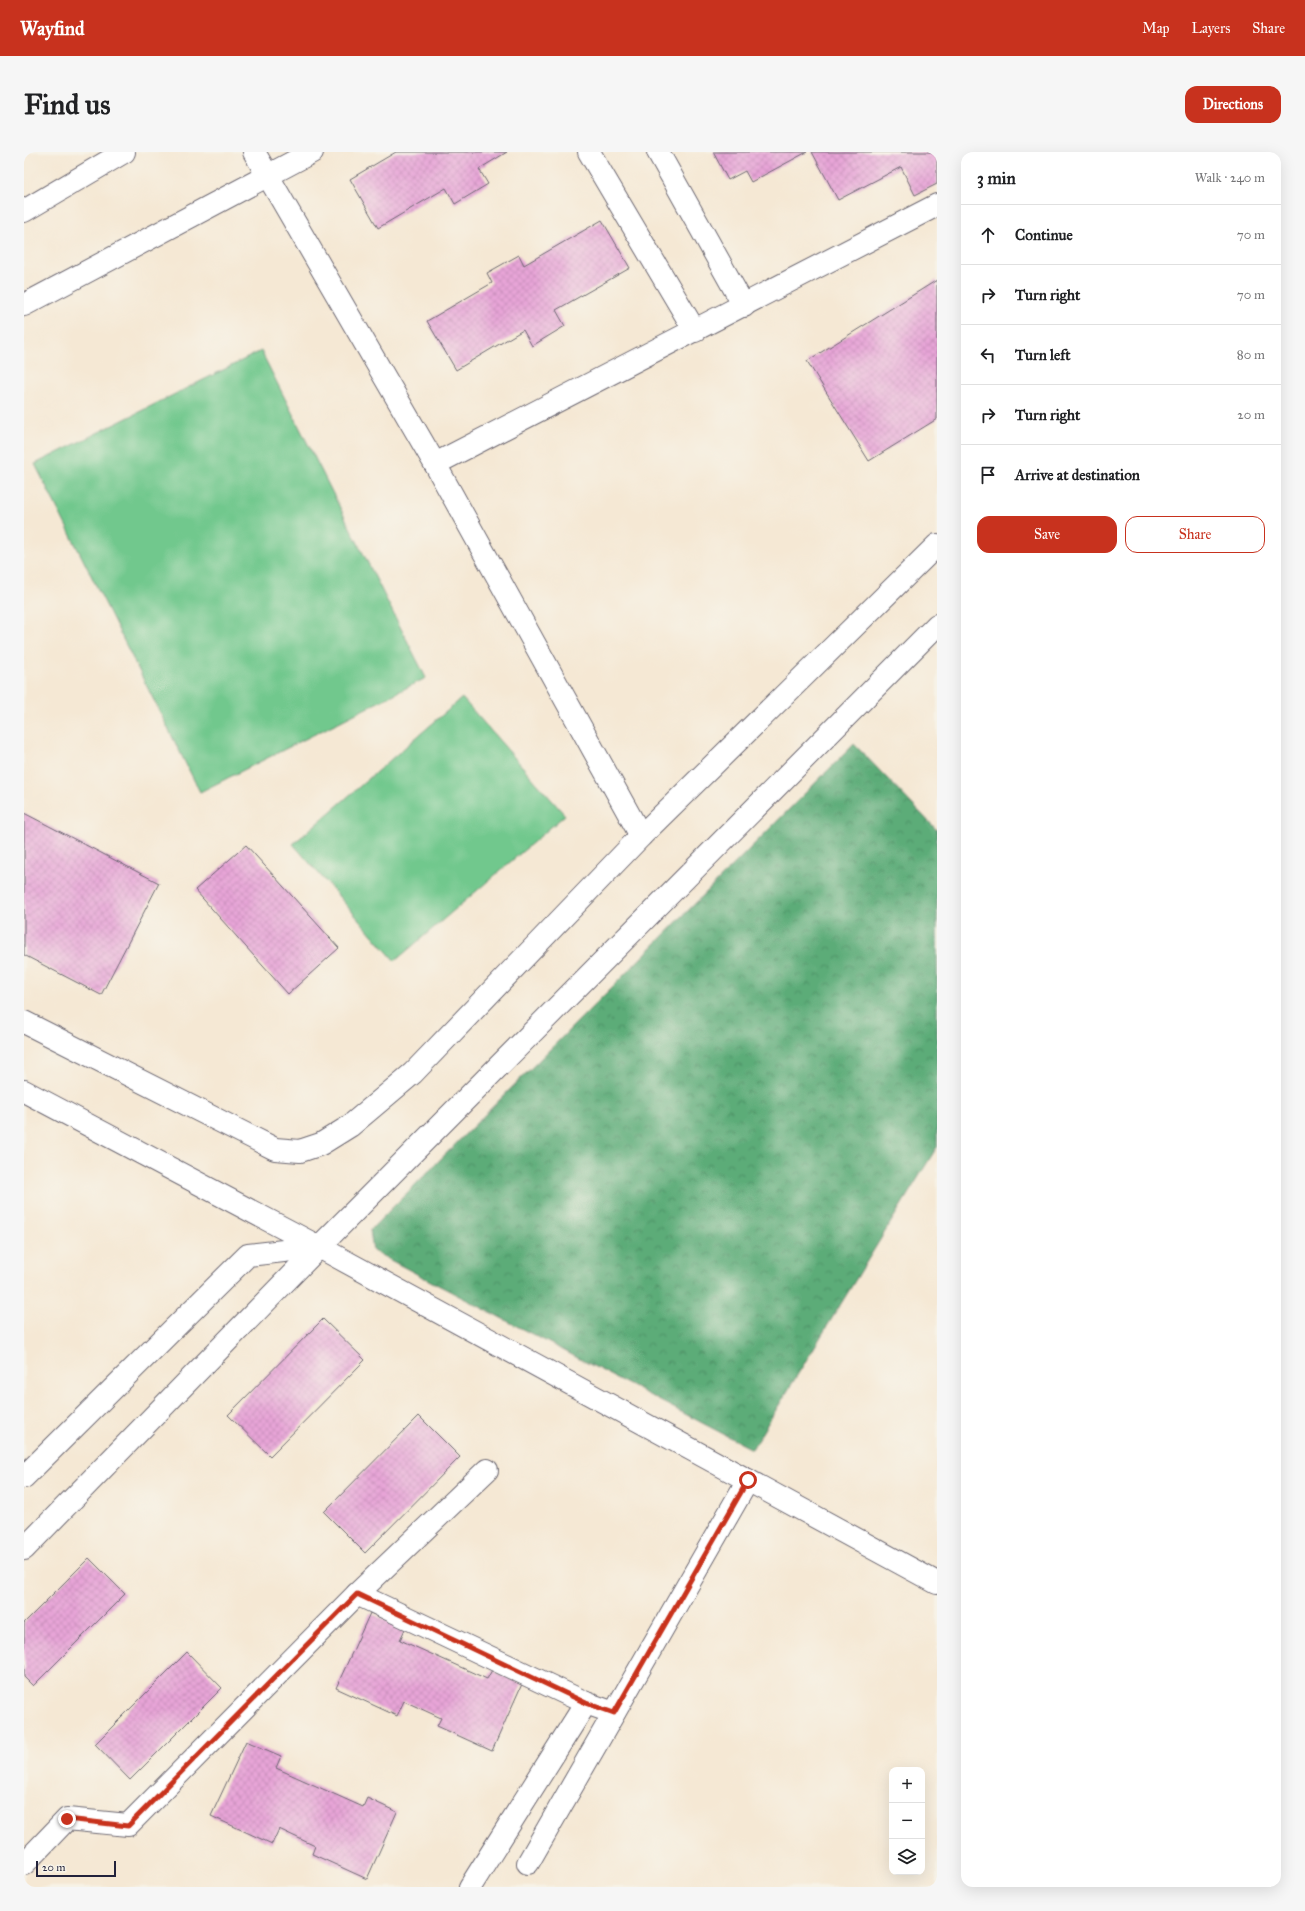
<!DOCTYPE html>
<meta charset="utf-8">
<style>
:root{--surface:#fff;--page:#f6f6f6;--text:#202124;--muted:#757577;--line:#e0e0e0;--accent:#c8321e}
body{margin:0;font-family:"IM FELL Great Primer",serif;background:var(--page);color:var(--text)}
.controls{position:absolute;right:12px;bottom:12px;display:grid;overflow:hidden;border-radius:8px;box-shadow:0 4px 16px #0002}
.controls button{width:36px;height:36px;display:grid;place-items:center;padding:0;border:0;border-bottom:1px solid var(--line);background:var(--surface);color:var(--text);font:20px sans-serif}
.scale{position:absolute;left:12px;bottom:10px;width:80px;box-sizing:border-box;padding-left:4px;border:2px solid #22223b;border-top:0;font-size:11px;line-height:14px;white-space:nowrap;color:#22223b;-webkit-text-stroke:3px #f7f3e8;paint-order:stroke}
.stop{position:absolute;width:12px;height:12px;margin:-9px;border:3px solid #c8321e;border-radius:50%;background:#fff}
.stop.end{background:#c8321e;border-color:#fff;box-shadow:0 1px 4px #0008}
.list{margin:0;padding:0;list-style:none}
h2{display:flex;justify-content:space-between;align-items:center;height:52px;margin:0;padding:0 16px;font-size:17px}
h2 small{font-size:13px;font-weight:400;color:var(--muted)}
.list li{display:grid;grid-template-columns:26px 1fr auto;gap:12px;align-items:center;box-sizing:border-box;height:60px;padding:0 16px;border-top:1px solid var(--line)}
.list b{display:block;font-size:15px;white-space:nowrap}
.list em{font-size:13px;font-style:normal;color:var(--muted)}
.actions{display:flex;gap:8px;padding:12px 16px}
.actions a{flex:1;padding:9px 0;border:1px solid var(--accent);border-radius:12px;text-align:center;font-size:14px;color:var(--accent)}
.actions .main{background:var(--accent);color:#fff}
.icon{flex:none;width:22px;height:22px;fill:none;stroke:currentColor;stroke-width:2;stroke-linecap:round;stroke-linejoin:round}
.map{position:relative;flex:none;width:913px;height:1735px;overflow:hidden;border-radius:12px}
header{display:flex;align-items:center;gap:24px;box-sizing:border-box;height:56px;padding:0 20px;background:var(--accent);color:#fff}
header strong{font-size:19px}
nav{display:flex;gap:22px;margin-inline-start:auto;font-size:14px}
.intro{display:flex;align-items:center;justify-content:space-between;box-sizing:border-box;height:96px;padding:0 24px}
h1{margin:0;font-size:28px}
.button{padding:10px 18px;border-radius:12px;background:var(--accent);color:#fff;font-size:14px;font-weight:700}
main{display:flex;gap:24px;padding:0 24px}
aside{flex:1;background:var(--surface);border-radius:12px;box-shadow:0 4px 16px #0002}
.map>svg:first-child{display:block}
</style>
<header>
<strong>Wayfind</strong>
<nav><a>Map</a><a>Layers</a><a>Share</a></nav>
</header>
<div class="intro"><h1>Find us</h1><a class="button">Directions</a></div>
<main>
<div class="map">
<svg width="913" height="1735" viewBox="0 0 913 1735">
<defs>
<pattern id="forest-crowns" width="20" height="18" patternUnits="userSpaceOnUse"><rect width="20" height="18" fill="#5cac78"/><path d="M2 6a3 3 0 1 1 6 0M12 15a3 3 0 1 1 6 0" fill="none" stroke="#4c8c64"/></pattern>
<pattern id="building-cross-hatch" width="8" height="8" patternUnits="userSpaceOnUse"><rect width="8" height="8" fill="#e7a4d7"/><path d="M0 0l8 8M0 8l8-8" fill="none" stroke="#c68db9"/></pattern>
</defs>
<rect width="100%" height="100%" fill="#f7f3e8"/>
<filter id="ink" filterUnits="userSpaceOnUse"><feTurbulence type="fractalNoise" baseFrequency=".025" numOctaves="2"/><feDisplacementMap in="SourceGraphic" scale="8" xChannelSelector="R" yChannelSelector="G"/><feConvolveMatrix kernelMatrix="1 2 1 2 8 2 1 2 1" color-interpolation-filters="sRGB"/></filter>
<filter id="wash" filterUnits="userSpaceOnUse"><feTurbulence type="fractalNoise" baseFrequency=".012" numOctaves="4" result="noise"/><feDisplacementMap in="SourceGraphic" scale="16" xChannelSelector="R" yChannelSelector="G"/><feGaussianBlur stdDeviation="0.9" result="paint"/><feColorMatrix in="noise" values="0 0 0 0 0 0 0 0 0 0 0 0 0 0 0 0 0 1.4 0 .05"/><feComposite in="paint" operator="in"/></filter>
<g filter="url(#wash)">
<rect width="100%" height="100%" fill="#f5e8d4"/>
<!-- forest -->
<polygon fill="url(#forest-crowns)" stroke="#3f675a" points="830,592 913,678 913,995 728,1297 349,1099 346,1078"/>
<!-- green -->
<g fill="#71c88d" stroke="#4a7564">
<polygon points="237,199 402,526 176,640 11,312"/>
<polygon points="438,546 541,663 371,809 269,692"/>
</g>
<g id="blocks">
<!-- building -->
<g fill="url(#building-cross-hatch)">
<polygon points="372,0 483,0 455,17 464,32 431,52 422,36 354,76 326,27"/>
<polygon points="689,0 783,0 727,30 721,19 704,28"/>
<polygon points="788,0 913,0 913,32 891,43 877,15 814,48"/>
<polygon points="578,68 606,116 532,158 541,174 508,194 499,178 432,218 403,169 468,131 463,121 495,103 500,113"/>
<polygon points="913,128 913,267 845,309 783,209"/>
<polygon points="0,661 135,731 77,843 0,803"/>
<polygon points="222,693 315,796 264,842 171,738"/>
<polygon points="299,1167 341,1208 246,1304 204,1263"/>
<polygon points="395,1264 436,1305 341,1401 300,1360"/>
<polygon points="65,1406 101,1442 9,1534 0,1525 0,1471"/>
<polygon points="346,1461 381,1477 376,1488 463,1527 468,1518 498,1532 468,1599 413,1574 417,1566 380,1549 373,1564 312,1536"/>
<polygon points="163,1500 198,1536 106,1628 71,1592"/>
<polygon points="222,1589 257,1604 252,1616 339,1655 343,1646 373,1660 343,1727 288,1702 291,1694 255,1677 248,1692 187,1664"/>
</g>
</g>
</g>
<g filter="url(#ink)">
<use href="#blocks" fill-opacity="0" stroke="#6c6771" stroke-width="1"/>
<g fill="none" stroke-linecap="round" stroke-linejoin="round">
<!-- minor casing -->
<g stroke="#6c6771" stroke-width="24">
<g id="minor">
<polyline points="230,0 411,312 617,684"/>
<polyline points="565,0 671,179"/>
<polyline points="634,0 720,154"/>
<polyline points="0,59 100,0"/>
<polyline points="0,153 288,0"/>
<polyline points="411,312 913,53"/>
<polyline points="0,870 251,997 276,999 297,992 326,974 389,921 617,684 913,393"/>
<polyline points="0,939 295,1095 913,1431"/>
<polyline points="0,1325 224,1103 295,1095"/>
<polyline points="0,1397 295,1095 913,473"/>
<polyline points="333,1442 562,1551 590,1561"/>
<polyline points="504,1711 724,1328"/>
<polyline points="0,1712 43,1667 104,1673 333,1442 463,1318"/>
<polyline points="446,1735 562,1551"/>
</g>
</g>
<!-- minor -->
<use href="#minor" stroke="#fff" stroke-width="22"/>
</g>
</g>
<g fill="none" stroke-linecap="round" stroke-linejoin="round" filter="url(#ink)">
<!-- route -->
<polyline stroke="#c8321e" stroke-width="5" points="43,1667 104,1674 333,1442 562,1551 590,1561 724,1328"/>
</g>
</svg>
<div class="controls">
<button>+</button>
<button>−</button>
<button><svg class="icon" aria-label="layers" viewBox="0 0 24 24"><path d="M12 4l9 5-9 5-9-5zM3 14l9 5 9-5"/></svg></button>
</div>
<div class="scale">20 m</div>
<div class="stop" style="left:724px;top:1328px"></div>
<div class="stop end" style="left:43px;top:1667px"></div>
</div>
<aside>
<h2>3 min<small>Walk · 240 m</small></h2>
<ul class="list">
<li><svg class="icon" aria-label="ahead" viewBox="0 0 24 24"><path d="M12 20V5M6 11l6-6 6 6"/></svg><div><b>Continue</b></div><em>70 m</em></li>
<li><svg class="icon" aria-label="right" viewBox="0 0 24 24"><path d="M7 20v-9h11M14 6l5 5-5 5"/></svg><div><b>Turn right</b></div><em>70 m</em></li>
<li><svg class="icon" aria-label="left" viewBox="0 0 24 24"><path d="M17 20v-9H6M10 6l-5 5 5 5"/></svg><div><b>Turn left</b></div><em>80 m</em></li>
<li><svg class="icon" aria-label="right" viewBox="0 0 24 24"><path d="M7 20v-9h11M14 6l5 5-5 5"/></svg><div><b>Turn right</b></div><em>20 m</em></li>
<li><svg class="icon" aria-label="arrive" viewBox="0 0 24 24"><path d="M6 21V4h12l-3 4 3 4H6"/></svg><div><b>Arrive at destination</b></div></li>
</ul>
<div class="actions"><a class="main">Save</a><a>Share</a></div>
</aside>
</main>
